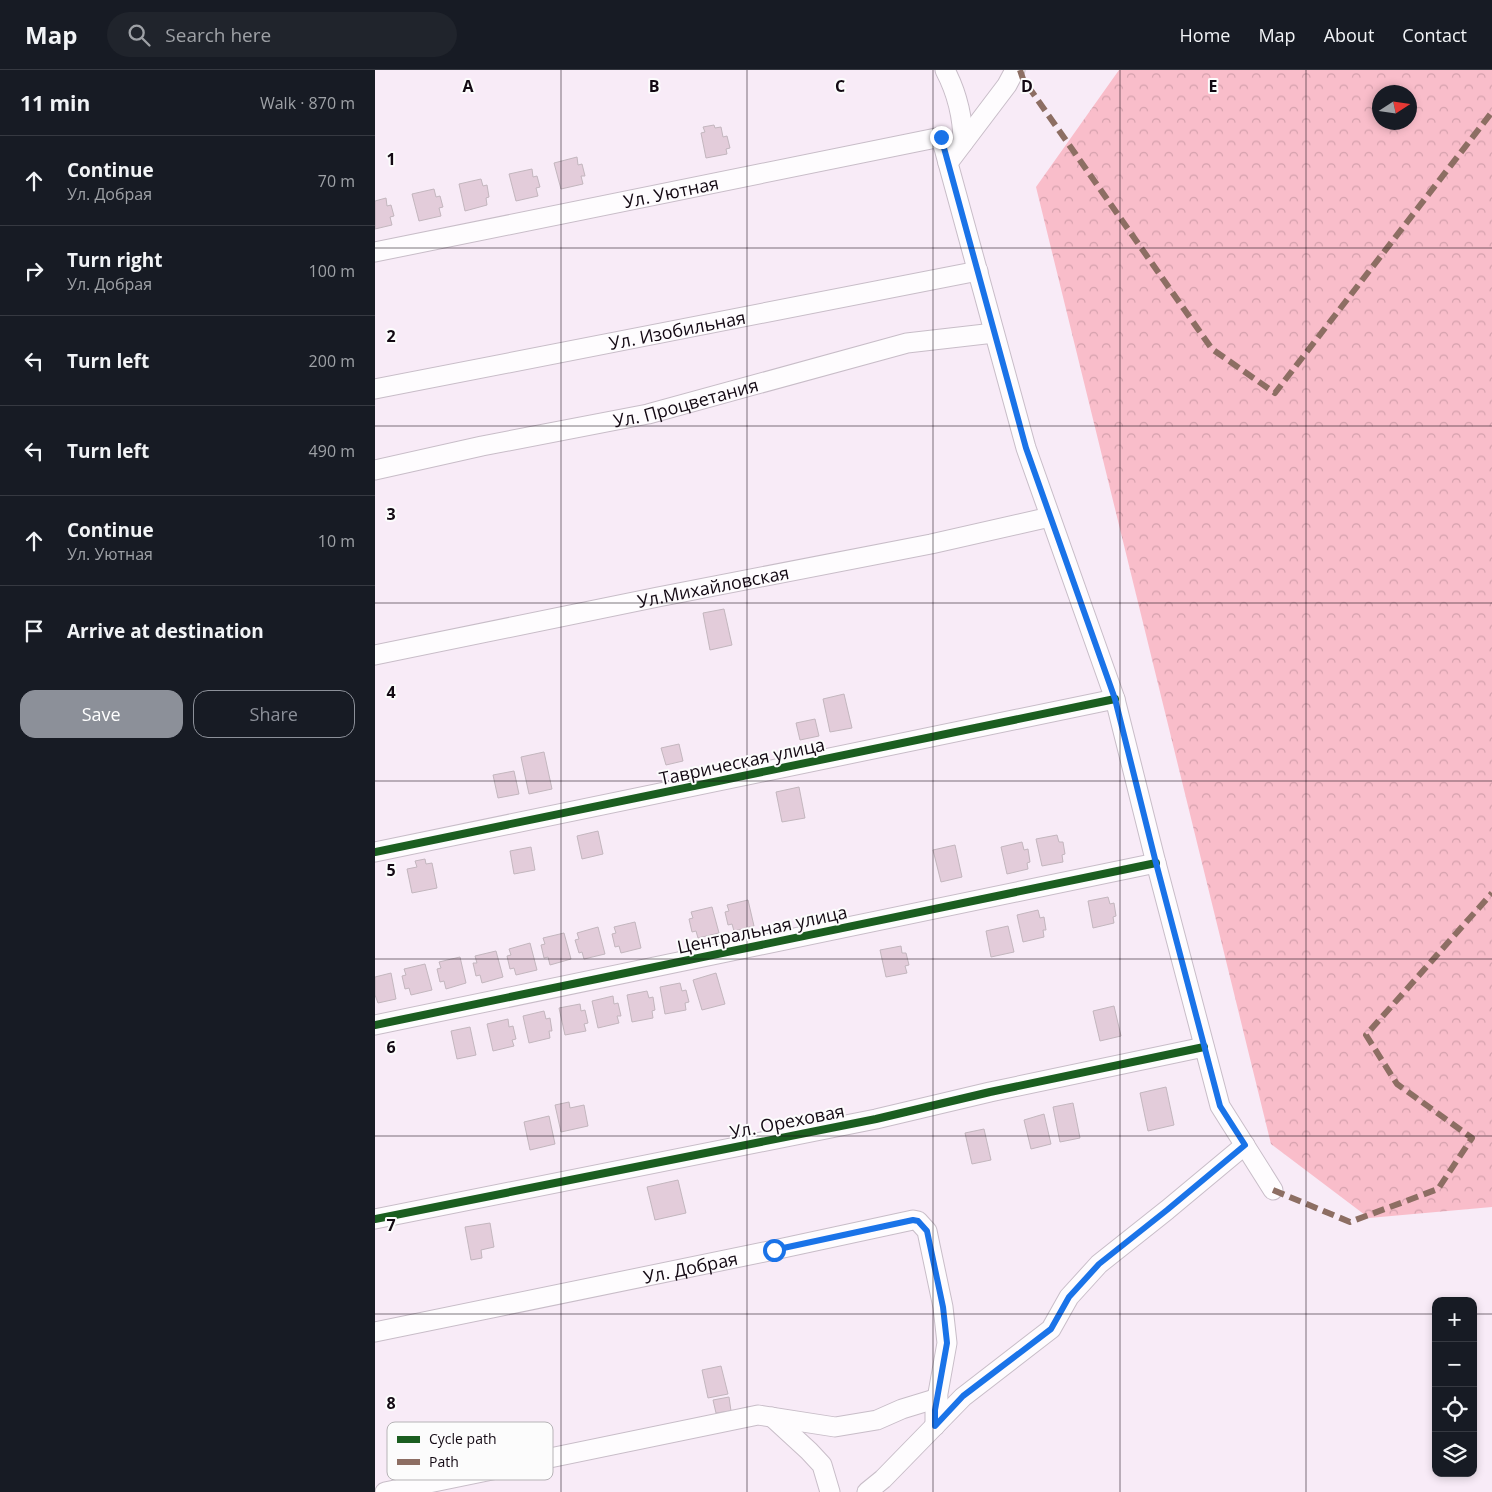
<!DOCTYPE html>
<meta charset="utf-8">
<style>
:root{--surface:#171b24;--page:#20242c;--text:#f1f3f6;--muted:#9ea1a6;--line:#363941;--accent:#8c9099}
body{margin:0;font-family:"Open Sans",sans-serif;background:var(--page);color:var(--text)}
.controls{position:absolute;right:15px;bottom:15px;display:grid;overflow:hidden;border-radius:10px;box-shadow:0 2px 8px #0003}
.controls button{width:45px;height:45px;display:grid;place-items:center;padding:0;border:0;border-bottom:1px solid var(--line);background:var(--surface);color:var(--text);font:25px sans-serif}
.compass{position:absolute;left:997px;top:15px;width:45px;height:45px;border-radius:50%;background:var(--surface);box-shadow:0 2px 8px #0003;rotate:78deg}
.stop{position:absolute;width:15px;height:15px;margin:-11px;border:4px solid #1a73e8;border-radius:50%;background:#fff}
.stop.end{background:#1a73e8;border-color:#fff;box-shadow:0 1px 5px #0008}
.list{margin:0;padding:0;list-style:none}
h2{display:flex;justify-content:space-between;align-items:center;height:65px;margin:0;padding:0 20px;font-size:21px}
h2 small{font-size:16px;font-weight:400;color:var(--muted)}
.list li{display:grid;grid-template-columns:32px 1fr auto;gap:15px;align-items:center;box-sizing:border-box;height:90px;padding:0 20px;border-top:1px solid var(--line)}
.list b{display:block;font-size:19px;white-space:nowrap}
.list p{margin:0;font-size:16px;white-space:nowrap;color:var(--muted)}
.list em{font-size:16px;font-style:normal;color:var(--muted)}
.actions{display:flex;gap:10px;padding:15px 20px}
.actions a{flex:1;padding:11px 0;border:1px solid var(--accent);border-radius:15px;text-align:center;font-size:18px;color:var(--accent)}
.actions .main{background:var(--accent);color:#fff}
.icon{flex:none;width:28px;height:28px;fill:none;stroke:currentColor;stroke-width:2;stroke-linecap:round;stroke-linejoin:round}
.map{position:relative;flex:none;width:1117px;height:1422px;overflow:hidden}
header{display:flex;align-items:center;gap:30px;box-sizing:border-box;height:70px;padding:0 25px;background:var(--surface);border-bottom:1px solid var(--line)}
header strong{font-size:24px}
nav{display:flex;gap:28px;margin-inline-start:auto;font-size:18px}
.search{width:350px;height:45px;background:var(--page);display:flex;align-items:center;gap:12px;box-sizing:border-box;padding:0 18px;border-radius:28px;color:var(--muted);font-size:19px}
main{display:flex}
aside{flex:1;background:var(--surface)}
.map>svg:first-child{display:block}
</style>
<header>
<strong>Map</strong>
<div class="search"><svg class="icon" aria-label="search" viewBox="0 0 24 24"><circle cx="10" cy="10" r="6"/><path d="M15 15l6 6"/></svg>Search here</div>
<nav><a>Home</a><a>Map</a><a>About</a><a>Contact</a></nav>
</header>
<main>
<aside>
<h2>11 min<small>Walk · 870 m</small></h2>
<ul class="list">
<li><svg class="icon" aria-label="ahead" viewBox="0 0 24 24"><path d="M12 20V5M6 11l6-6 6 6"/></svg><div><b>Continue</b><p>Ул. Добрая</p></div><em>70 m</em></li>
<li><svg class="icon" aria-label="right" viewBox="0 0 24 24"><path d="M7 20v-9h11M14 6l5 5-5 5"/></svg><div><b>Turn right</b><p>Ул. Добрая</p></div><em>100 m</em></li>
<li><svg class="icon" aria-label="left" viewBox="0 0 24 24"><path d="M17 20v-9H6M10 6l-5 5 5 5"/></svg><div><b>Turn left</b></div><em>200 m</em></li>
<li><svg class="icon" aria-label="left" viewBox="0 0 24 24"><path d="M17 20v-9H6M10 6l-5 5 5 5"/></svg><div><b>Turn left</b></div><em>490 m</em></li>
<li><svg class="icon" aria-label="ahead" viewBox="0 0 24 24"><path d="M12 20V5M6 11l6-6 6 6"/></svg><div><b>Continue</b><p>Ул. Уютная</p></div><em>10 m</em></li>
<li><svg class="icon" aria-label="arrive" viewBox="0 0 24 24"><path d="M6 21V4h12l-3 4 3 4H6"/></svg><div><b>Arrive at destination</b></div></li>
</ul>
<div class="actions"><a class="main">Save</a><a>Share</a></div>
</aside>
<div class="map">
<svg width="1117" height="1422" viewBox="0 0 1117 1422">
<defs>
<pattern id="forest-crowns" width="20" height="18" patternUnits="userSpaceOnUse" patternTransform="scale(1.25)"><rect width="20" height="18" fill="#f9bdca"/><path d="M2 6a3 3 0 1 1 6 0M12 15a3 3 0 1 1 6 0" fill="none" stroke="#d5a1ad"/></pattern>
</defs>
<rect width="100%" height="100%" fill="#f8ebf7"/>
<!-- forest -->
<path fill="url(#forest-crowns)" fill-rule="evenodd" d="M744,0h373v1137l-123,11 -98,-74 -235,-957zM1004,22h30v30h-30z"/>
<!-- building -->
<g fill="#e3ccda" stroke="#c3b6be">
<polygon points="339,55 340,58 346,57 348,67 352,66 355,78 351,79 352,84 331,88 326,63 330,62 328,57"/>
<polygon points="202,87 203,95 207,94 210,106 206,106 208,114 186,119 179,93"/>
<polygon points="157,99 158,107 162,106 165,117 161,118 163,126 141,131 134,104"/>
<polygon points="106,109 108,116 112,115 114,127 111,128 112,135 90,141 84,114"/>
<polygon points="59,119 61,127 65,126 68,137 64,138 66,146 44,151 37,124"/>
<polygon points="11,128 12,136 16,135 19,146 15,147 17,155 0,159 0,131"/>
<polygon points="349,539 357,575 335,580 328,543"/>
<polygon points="469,624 477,658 455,662 448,629"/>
<polygon points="440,649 444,666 425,670 421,653"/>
<polygon points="304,674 308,691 291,695 286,678"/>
<polygon points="169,682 177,719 154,724 146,687"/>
<polygon points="139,701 144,724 123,728 118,705"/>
<polygon points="424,717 430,748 407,752 401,722"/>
<polygon points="223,761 228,784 207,789 202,766"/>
<polygon points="682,765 684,772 688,772 690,784 687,785 688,792 667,796 661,769"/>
<polygon points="647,772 649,780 653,779 655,792 652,793 653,799 632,804 626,777"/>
<polygon points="580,775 587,807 566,812 558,780"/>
<polygon points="156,777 160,800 139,804 135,781"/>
<polygon points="50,789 51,794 57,793 62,818 37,823 32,799 42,797 40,791"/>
<polygon points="733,827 735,834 739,833 741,846 738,847 739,853 718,858 713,831"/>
<polygon points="373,830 379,856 359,861 357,854 353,855 350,842 354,841 352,835"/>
<polygon points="337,837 344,863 323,868 321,861 317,862 314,849 318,848 316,842"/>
<polygon points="663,840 665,848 669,847 671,860 668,860 669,867 648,872 642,845"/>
<polygon points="260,852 266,878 246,883 244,876 240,877 237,864 241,863 239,857"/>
<polygon points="633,856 639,882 616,887 611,861"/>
<polygon points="223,857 230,884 209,889 207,882 204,883 200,870 204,869 202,863"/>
<polygon points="189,863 196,889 175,895 173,887 169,888 166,875 170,874 168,868"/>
<polygon points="155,873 162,900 141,905 139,898 135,899 132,886 136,885 134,879"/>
<polygon points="526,876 527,883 531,883 534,895 530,896 532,903 511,907 505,880"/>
<polygon points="121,881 128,907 107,913 105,905 101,906 98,893 102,893 100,886"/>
<polygon points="85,887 91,913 71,919 69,911 65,912 62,899 66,898 64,892"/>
<polygon points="50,894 57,920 36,925 34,918 30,919 27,906 31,905 29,899"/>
<polygon points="16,903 21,929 3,933 0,925 0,907"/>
<polygon points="341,903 350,934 327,940 318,910"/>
<polygon points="305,913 307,921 311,920 314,932 310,933 311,940 290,944 285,917"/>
<polygon points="272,921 274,928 278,927 280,940 277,941 278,948 257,952 252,925"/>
<polygon points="238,926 239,934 243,933 246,946 242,946 244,953 223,958 217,931"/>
<polygon points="205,934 206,941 210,940 213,953 209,954 211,961 190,965 184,938"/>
<polygon points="739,936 746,966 725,971 718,941"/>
<polygon points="169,941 171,949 175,948 177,961 174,961 175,968 154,973 148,946"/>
<polygon points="133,949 134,957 138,956 141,969 137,970 139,976 118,981 112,954"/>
<polygon points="95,957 101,985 82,989 76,961"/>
<polygon points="791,1017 799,1055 773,1061 765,1023"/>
<polygon points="194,1032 195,1038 209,1035 213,1056 186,1062 180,1035"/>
<polygon points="698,1033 705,1068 685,1072 678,1037"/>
<polygon points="669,1044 676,1074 656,1079 649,1050"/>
<polygon points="174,1046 180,1074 155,1080 149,1052"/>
<polygon points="609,1059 616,1090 597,1094 590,1063"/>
<polygon points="303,1110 311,1143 280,1150 272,1117"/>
<polygon points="115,1153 119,1177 106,1180 107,1188 96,1190 90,1157"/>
<polygon points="346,1296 353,1324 333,1328 327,1300"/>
<polygon points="354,1327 356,1341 341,1343 338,1330"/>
</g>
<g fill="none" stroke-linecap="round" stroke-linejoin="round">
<!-- minor casing -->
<g stroke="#c8bdc8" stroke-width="21">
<g id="minor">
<path d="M570,0c12,23 18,47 18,73"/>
<polyline points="640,0 632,15 573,93 651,378 740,629 781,793 845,1036 898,1120"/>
<path id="s1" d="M0,182l566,-115 7,26"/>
<path id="s2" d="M0,319l603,-118"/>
<path id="s3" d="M0,400l107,-24 166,-32 259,-71 87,-10"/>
<path id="s4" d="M0,585l283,-58 273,-53 119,-27"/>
<polyline points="0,782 740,629"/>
<polyline points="0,955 781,793"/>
<polyline points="0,1149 501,1049 615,1022 829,977"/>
<path id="s5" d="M0,1262l399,-82 139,-30 5,1 9,10 16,76 4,36 -12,67v16"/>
<polyline points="397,1347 434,1381 447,1395 455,1422"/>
<polyline points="10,1422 383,1345 460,1357 502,1350 527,1339 563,1328"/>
<polyline points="492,1422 508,1409 588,1327 676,1259 694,1227 724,1194 792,1140 870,1075"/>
</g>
</g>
<!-- minor -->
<use href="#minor" stroke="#fefcfe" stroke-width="19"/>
<!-- quiet -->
<g stroke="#8d6e63" stroke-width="6" stroke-dasharray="12 6" stroke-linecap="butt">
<polyline points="645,0 648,9 837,279 900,323 1117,42"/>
<polyline points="898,1120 975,1152 1063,1119 1097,1068 1022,1014 991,965 1117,823"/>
</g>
<!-- cycleway casing -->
<g stroke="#fcfcfc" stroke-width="11">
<g id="cycleway">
<polyline points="0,782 740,629"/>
<polyline points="0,955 781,793"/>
<polyline points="0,1149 501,1049 615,1022 829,977"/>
</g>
</g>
<!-- cycleway -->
<use href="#cycleway" stroke="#1b5e20" stroke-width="8"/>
</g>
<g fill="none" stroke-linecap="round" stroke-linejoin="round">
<!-- route -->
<polyline stroke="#1a73e8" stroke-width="6" points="399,1180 538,1150 543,1151 552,1161 568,1237 572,1273 560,1340 560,1356 588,1326 676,1259 694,1227 724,1194 792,1140 870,1075 845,1036 781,793 740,629 651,378 566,67"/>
</g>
<!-- grid -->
<path fill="none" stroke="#130913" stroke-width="1" stroke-opacity="0.55" d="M186,0v1422M372,0v1422M558,0v1422M745,0v1422M931,0v1422M0,178h1117M0,356h1117M0,533h1117M0,711h1117M0,889h1117M0,1066h1117M0,1244h1061M1098,1244h19"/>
<g text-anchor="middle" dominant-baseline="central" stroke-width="4" stroke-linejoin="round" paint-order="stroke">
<!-- street labels -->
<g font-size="18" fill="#130913" stroke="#fcfcfc">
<text stroke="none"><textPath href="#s1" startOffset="302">Ул. Уютная</textPath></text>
<text stroke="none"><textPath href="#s2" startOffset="308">Ул. Изобильная</textPath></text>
<text stroke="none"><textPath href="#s3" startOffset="318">Ул. Процветания</textPath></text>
<text stroke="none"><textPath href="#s4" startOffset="345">Ул.Михайловская</textPath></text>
<text transform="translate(367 691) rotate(-12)">Таврическая улица</text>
<text transform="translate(387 859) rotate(-12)">Центральная улица</text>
<text transform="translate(412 1051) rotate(-11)">Ул. Ореховая</text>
<text stroke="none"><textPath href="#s5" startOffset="322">Ул. Добрая</textPath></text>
</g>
</g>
<!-- legend -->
<rect x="12" y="1352" width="166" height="58" rx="8" fill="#fcfcfc" stroke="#b6b3b6" stroke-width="1"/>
<rect x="22" y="1366" width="23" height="7" fill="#1b5e20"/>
<rect x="22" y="1389" width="23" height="6" fill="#8d6e63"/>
<g font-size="14" fill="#130913">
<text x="54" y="1374">Cycle path</text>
<text x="54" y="1397">Path</text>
</g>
<g font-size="16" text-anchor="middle" font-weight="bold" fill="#130913" stroke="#fcfcfc" stroke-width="4" stroke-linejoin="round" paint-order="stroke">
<text x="93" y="22">A</text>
<text x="279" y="22">B</text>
<text x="465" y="22">C</text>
<text x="652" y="22">D</text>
<text x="838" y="22">E</text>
<text x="16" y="95">1</text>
<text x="16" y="272">2</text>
<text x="16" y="450">3</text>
<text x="16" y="628">4</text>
<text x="16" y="806">5</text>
<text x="16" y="983">6</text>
<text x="16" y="1161">7</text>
<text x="16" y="1339">8</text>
</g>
</svg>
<div class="controls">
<button>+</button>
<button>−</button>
<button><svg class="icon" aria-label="locate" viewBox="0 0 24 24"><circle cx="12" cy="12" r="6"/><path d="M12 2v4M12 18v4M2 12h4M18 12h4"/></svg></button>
<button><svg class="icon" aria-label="layers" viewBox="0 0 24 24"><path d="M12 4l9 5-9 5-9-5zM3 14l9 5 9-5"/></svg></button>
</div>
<svg class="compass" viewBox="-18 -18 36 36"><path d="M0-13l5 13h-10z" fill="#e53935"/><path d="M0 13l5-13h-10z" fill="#9ea1a6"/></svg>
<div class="stop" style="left:399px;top:1180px"></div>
<div class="stop end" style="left:566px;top:67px"></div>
</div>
</main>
